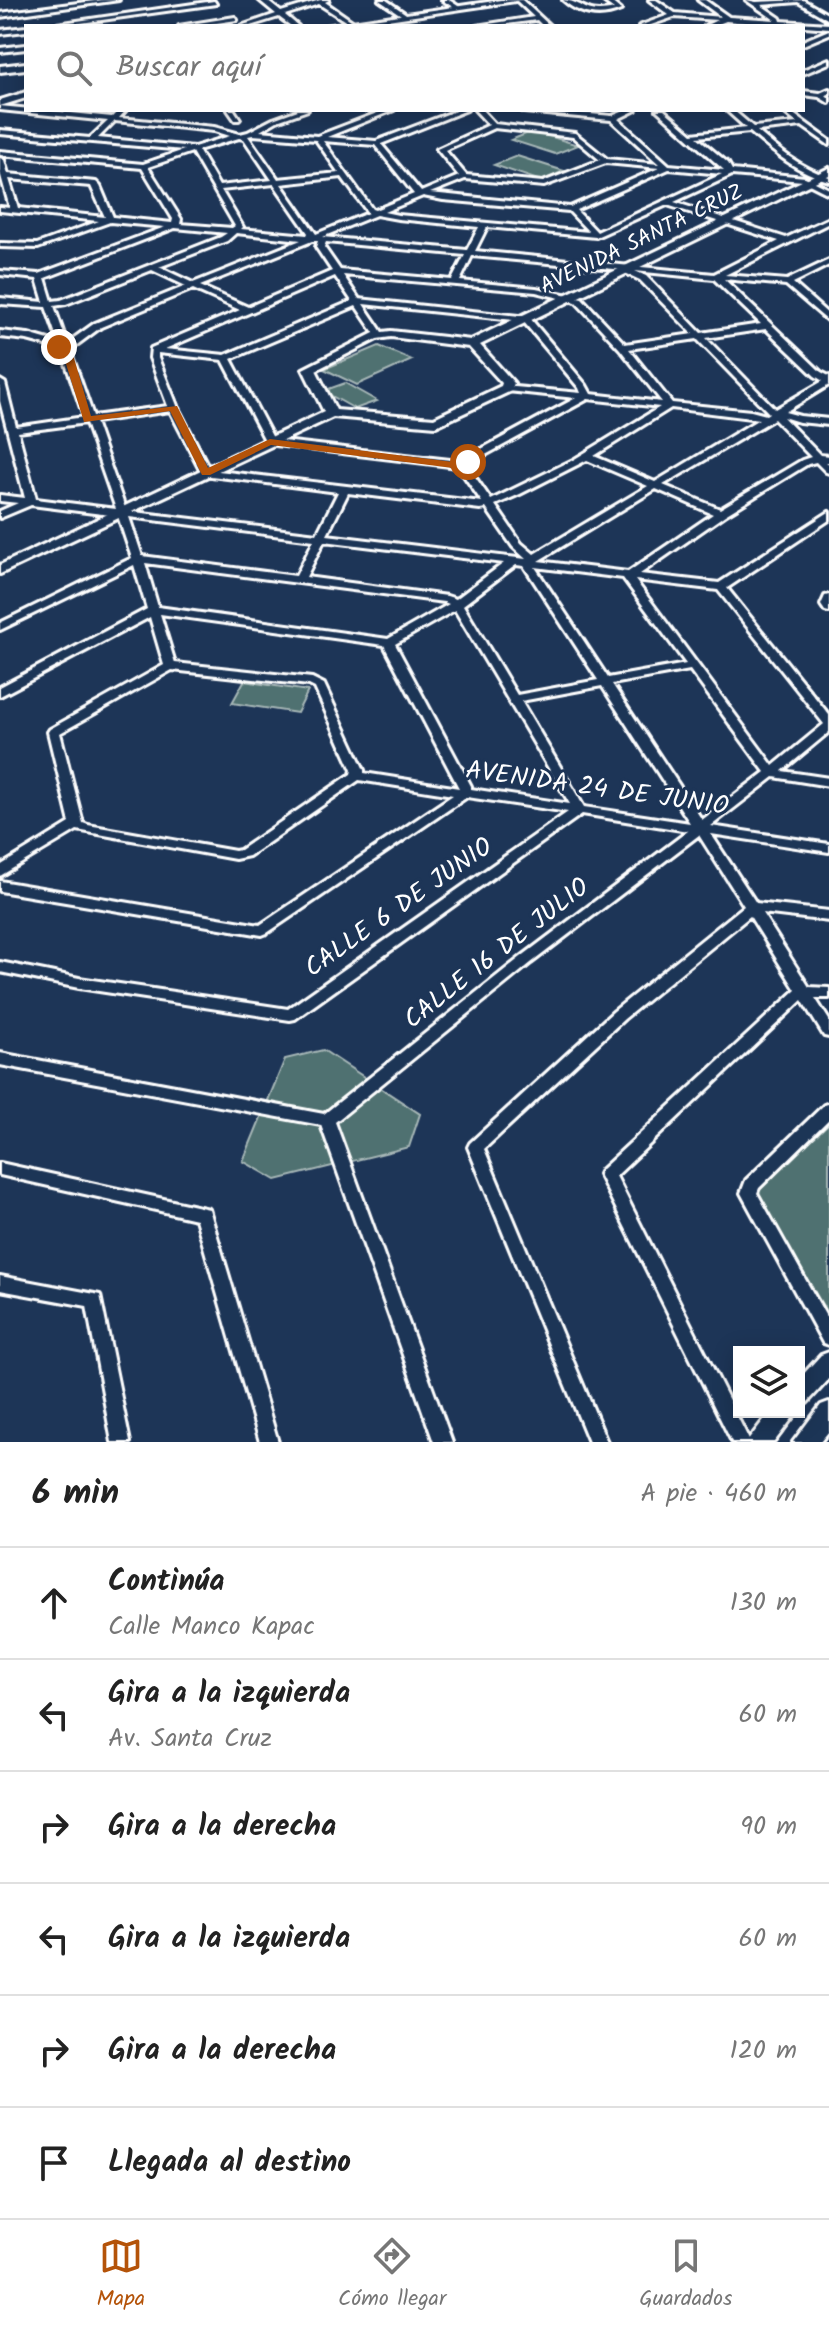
<!DOCTYPE html>
<html lang="es">
<meta charset="utf-8">
<style>
:root{--surface:#fff;--page:#f2f2f2;--text:#222;--muted:#767676;--line:#e0e0e0;--accent:#b45309}
body{margin:0;font-family:Kalam,sans-serif;background:var(--page);color:var(--text)}
.controls{position:absolute;right:24px;bottom:24px;display:grid;overflow:hidden;border-radius:0px;box-shadow:0 4px 20px #0003}
.controls button{width:72px;height:72px;display:grid;place-items:center;padding:0;border:0;border-bottom:2px solid var(--line);background:var(--surface);color:var(--text);font:40px sans-serif}
.stop{position:absolute;width:24px;height:24px;margin:-18px;border:6px solid #b45309;border-radius:50%;background:#fff}
.stop.end{background:#b45309;border-color:#fff;box-shadow:0 2px 8px #0008}
.list{margin:0;padding:0;list-style:none}
h2{display:flex;justify-content:space-between;align-items:center;height:104px;margin:0;padding:0 32px;font-size:34px}
h2 small{font-size:26px;font-weight:400;color:var(--muted)}
.list li{display:grid;grid-template-columns:52px 1fr auto;gap:24px;align-items:center;box-sizing:border-box;height:112px;padding:0 32px;border-top:2px solid var(--line)}
.list b{display:block;font-size:30px;white-space:nowrap}
.list p{margin:0;font-size:26px;white-space:nowrap;color:var(--muted)}
.list em{font-size:26px;font-style:normal;color:var(--muted)}
.icon{flex:none;width:44px;height:44px;fill:none;stroke:currentColor;stroke-width:2;stroke-linecap:round;stroke-linejoin:round}
.map{position:relative;flex:none;width:829px;height:1442px;overflow:hidden}
.search{position:absolute;background:var(--surface);box-shadow:0 4px 20px #0003;left:24px;right:24px;top:24px;height:88px;display:flex;align-items:center;gap:20px;box-sizing:border-box;padding:0 28px;border-radius:0px;color:var(--muted);font-size:30px}
.sheet{height:776px;background:var(--surface)}
nav{display:flex;justify-content:space-around;align-items:center;box-sizing:border-box;height:112px;border-top:2px solid var(--line);background:var(--surface);font-size:22px;color:var(--muted)}
nav a{display:grid;justify-items:center;gap:4px}
nav .on{color:var(--accent)}
.map>svg:first-child{display:block}
</style>
<div class="map">
<svg width="829" height="1442" viewBox="0 0 829 1442">
<rect width="100%" height="100%" fill="#1d3557"/>
<filter id="ink" filterUnits="userSpaceOnUse"><feTurbulence type="fractalNoise" baseFrequency=".0125" numOctaves="2"/><feDisplacementMap in="SourceGraphic" scale="16" xChannelSelector="R" yChannelSelector="G"/><feConvolveMatrix kernelMatrix="1 2 1 2 8 2 1 2 1" color-interpolation-filters="sRGB"/></filter>
<g filter="url(#ink)">
<!-- green -->
<g fill="#507171" stroke="#a8b8b8" stroke-width="2">
<polygon points="533,131 578,145 555,154 511,140"/>
<polygon points="517,156 564,171 541,181 494,165"/>
<polygon points="379,346 412,360 357,385 324,369"/>
<polygon points="345,383 377,401 355,409 323,391"/>
<polygon points="244,681 308,691 297,713 232,703"/>
<polygon points="323,1050 420,1114 409,1147 276,1180 243,1161 285,1059"/>
<polygon points="829,1123 829,1316 756,1193"/>
</g>
<g fill="none" stroke-linecap="round" stroke-linejoin="round">
<!-- minor casing -->
<g stroke="#fff" stroke-width="6">
<g id="minor">
<polygon points="102,0 119,0 0,17 0,13"/>
<polygon points="259,0 266,0 281,12 320,0 329,0 325,2 355,23 350,24 319,4 285,15 298,26 291,26 279,17 250,26 241,26 276,14"/>
<polygon points="379,0 386,0 409,16 404,17"/>
<polygon points="442,0 449,0 461,8 456,9"/>
<polygon points="516,0 522,0 550,26 543,26 537,20 492,26 476,26 534,17"/>
<path d="M563,0c22,2 21,16 51,9l-12,-9h7l12,10c-21,9 -41,5 -58,-10z"/>
<polygon points="649,0 656,0 675,13 721,17 698,0 705,0 729,17 775,20 746,0 756,2 803,0 829,15 829,20 798,2 761,5 780,18 781,21 829,24 829,28 781,24 778,26 726,21 713,26 705,26 717,20 674,17 648,26 639,26 669,15"/>
<polygon points="214,1 216,4 59,26 43,26"/>
<polygon points="235,17 237,20 196,26 179,26"/>
<polygon points="376,19 380,19 391,26 384,26 376,21"/>
<polygon points="26,27 26,31 0,34 0,30"/>
<polygon points="829,30 829,34 803,45 803,41"/>
<polygon points="26,45 26,49 0,52 0,48"/>
<polygon points="829,59 829,63 803,74 803,70"/>
<polygon points="829,89 829,94 826,95 829,98 829,103 819,97 803,95 803,91 820,93"/>
<path d="M0,106l112,11 7,-7h7l-7,8 95,9 26,7 8,-2 25,-13 25,-9h10l-31,11 -17,10 57,5 68,-26h9l-67,27 49,4 82,-31h9l-86,34 40,48 38,-16 -22,-27 52,-24 -14,-15h7l13,14 80,9 32,26 52,5 -48,-44 -87,-8 -3,-2h26l65,6 15,-6h9l-18,9 51,46 55,5 -67,-60h7l28,24 54,-6 -20,-18h7l20,17 44,-4 -16,-13h7l41,30v5l-27,-19 -45,5c22,19 44,37 72,46v4c-32,-9 -55,-28 -79,-49l-53,5 31,26 4,7 73,7 24,12v5l-26,-13 -71,-6 -58,27 112,36 43,-20v5l-104,52 62,5 42,-20v5l-36,18 36,32v7l-43,-37 -62,-6 97,93 8,4v9l-44,27 15,4 29,3v6l-30,-3 -16,-5 37,38 9,1v6h-3l3,2v9l-3,-1 -10,-10 -8,2 -83,51 -85,59 79,9 110,-71v8l-102,68 102,127v17l-47,39 47,7v8l-55,-9 -63,49 118,18v8l-118,-18 45,69 73,8v10l-67,-8 47,74 20,1v10h-14l14,22v17l-5,-1 -22,-36 -186,176 134,266h-18l-133,-268 2,-4 195,-180 -46,-74 -126,103 -140,130 123,293h-18l-121,-295 2,-4 144,-132 130,-105 -45,-71 -168,128 -196,159 117,320h-18l-113,-317 -321,-60v-12l324,61 197,-157 167,-126 -106,-17 -287,205 -5,1 -211,-32 -79,-16v-10l79,16 209,31 280,-197 -101,-15 -200,136 -5,2 -262,-44v-10l260,44 193,-130 -94,-15 -110,76 -14,3 -158,-29 -77,46v-10l70,-43 -22,-91 2,-3 114,-64 -14,-48 -150,79v-9l147,-78 -13,-44 -134,65v-7l132,-65 -14,-42 -87,-11 -31,13v-7l18,-8 -18,-2v-6l25,3 -25,-97v-21l5,3 11,44 68,-10 -23,-68 -34,-9 -27,-3v-6l28,3 31,9 -13,-36 -46,-3v-6l44,4 -7,-23 -37,-4v-4l39,3 126,-47 -55,-5 -72,26 -38,-1v-4l37,1 62,-23 -99,-10v-4l10,1 -10,-36v-14l4,2 4,14 88,8 4,4 13,31 59,6 1,-4 -31,-51 -142,-13v-4l143,13 41,-14 -184,-16v-4l90,8 18,-17 -108,-11zM115,121l99,10 16,5 -36,11 -96,-9zM494,128l79,9 27,23 -57,22 -77,-7 -21,-25zM253,135l63,5 23,33 -61,6 -30,-43zM239,138l5,1 28,41 -53,6 -21,-36zM323,141l52,4 39,49 -39,16 -3,-1zM192,152l43,74 -3,2 -52,-4 1,-5 -33,-52zM606,163l53,5 -89,39 -140,-14 35,-14 79,7zM669,169l53,5 -125,58 -21,-22zM342,177l26,36 -52,21 -35,-50zM9,179l82,7 14,31 -87,-9zM274,184l34,49 -1,2 -66,-6 2,-2 -22,-37zM423,196l20,4 126,11 20,21 -191,-17 -14,-3zM667,205l112,36 -65,33 -239,-23 12,-24 109,10zM376,215l22,4 81,8 -12,23 -145,-13zM175,228l52,5 -6,4 -160,63 -9,1 -7,-23zM236,233l65,7 -108,43 -34,-16 68,-26zM312,241h6l-2,6 16,24 -84,36 -48,-21zM326,242l139,13 -13,25 -112,-10 -16,-23zM472,256l153,14v3l15,7 53,54 -68,10 -43,-46 -46,-10 -76,-7zM152,270l34,16 -91,37 -28,20 -13,-37 12,-2zM635,271l79,8 47,45 -60,9 -55,-57zM343,275l193,17 40,10 44,47 42,53 -71,-8 -5,-9 -57,-68 -170,-18zM335,276l17,25 -127,54 -60,-6zM193,289l47,21 -89,38 -1,10 18,48 -75,10 -23,-66 31,-23zM363,304l160,17 56,67 2,5 -77,-7v4l3,1 69,7 -117,63 -185,-21 -43,-81 125,-53 21,31h6l1,-2zM766,329l49,47 8,5 -48,28 -69,-71zM697,339l72,74 -3,2 -15,-4 -79,-8 -43,-54zM158,353l65,7 44,84 191,23 24,35 -272,-32 -32,-62 -20,-50zM588,399l72,8 -87,53 -82,40 -24,-35zM671,408l88,11 -104,63 -61,-26zM170,411l33,64 135,17 -21,42 -191,-23 -31,-89zM774,419l37,38 -9,3 -82,49 -57,-24zM86,423l30,86 -80,-10 -18,-67zM587,460l61,26 -114,68 -13,-11 -26,-38 25,-11zM656,489l57,25 -85,58 -90,-11zM348,493l132,16 6,-1 27,39 13,12 -199,-24zM129,517l185,23 -18,36 -154,-20zM324,541l180,22 -48,36 -9,-3 -141,-19zM145,563l299,39 5,2 -61,35 -230,-32zM516,565l8,1 74,114 -81,15 -54,-90zM535,567l88,11 63,86 -78,14zM635,580l83,10 106,134 -51,42zM455,610l115,194 -99,-15v-3l-76,-142zM160,614l224,31 75,143 -95,-15v-3l-40,-86 -12,-6 -137,-15zM172,670l137,15 6,3 37,82 -1,4 -111,76 -5,1 -147,-26 -5,-2 -23,-90zM690,670l75,102 -63,48 -90,-136zM602,686l88,137 -106,-16 -63,-106z"/>
<polygon points="228,110 234,110 240,119 239,120 235,120"/>
<polygon points="829,595 829,612 825,611 821,605 825,596"/>
<polygon points="829,1103 829,1119 759,1188 757,1193 829,1322 829,1345 823,1343 741,1193 746,1180 824,1105"/>
<polygon points="0,1163 209,1209 278,1442 260,1442 196,1219 0,1175"/>
<polygon points="0,1276 100,1295 130,1442 112,1442 87,1306 0,1290"/>
</g>
</g>
<!-- tertiary casing -->
<g stroke="#fff" stroke-width="6">
<g id="tertiary">
<polygon points="501,0 522,0 347,26 325,26"/>
<polygon points="26,63 26,69 0,72 0,66"/>
<polygon points="26,92 26,98 0,106 0,100"/>
<path d="M829,168v7l-349,170 34,38 -3,8 -75,35 -103,-9 -333,157v-9l324,-153 -21,-43 71,-36 17,-2 80,9zM391,337l78,10 33,36 -1,3 -67,32 -98,-8 -20,-40 61,-31z"/>
<polygon points="829,1352 829,1379 807,1403 799,1407 799,1379 821,1355"/>
<polygon points="829,1402 829,1431 820,1442 793,1442 821,1405"/>
<polygon points="770,1412 797,1412 774,1442 747,1442"/>
</g>
</g>
<!-- minor -->
<use href="#minor" fill="#1d3557" fill-rule="evenodd"/>
<!-- tertiary -->
<use href="#tertiary" fill="#1d3557" fill-rule="evenodd"/>
</g>
</g>
<!-- route -->
<polygon fill="#b45309" points="59,345 71,348 91,416 177,406 208,468 270,439 453,462 468,459 473,462 453,468 271,445 210,475 202,475 170,411 84,422 62,351 54,347"/>
<g text-anchor="middle" dominant-baseline="central" stroke-width="6" stroke-linejoin="round" paint-order="stroke">
<!-- far-street labels -->
<g font-size="22" fill="#fff" stroke="#1d3557">
<text transform="translate(642 240) rotate(-26)">AVENIDA SANTA CRUZ</text>
</g>
<!-- street labels -->
<g font-size="26" fill="#fff" stroke="#1d3557">
<text transform="translate(597 789) rotate(8)">AVENIDA 24 DE JUNIO</text>
<text transform="translate(399 908) rotate(-35)">CALLE 6 DE JUNIO</text>
<text transform="translate(497 954) rotate(-38)">CALLE 16 DE JULIO</text>
</g>
</g>
</svg>
<div class="controls">
<button><svg class="icon" aria-label="layers" viewBox="0 0 24 24"><path d="M12 4l9 5-9 5-9-5zM3 14l9 5 9-5"/></svg></button>
</div>
<div class="stop" style="left:468px;top:462px"></div>
<div class="stop end" style="left:59px;top:347px"></div>
<div class="search"><svg class="icon" aria-label="search" viewBox="0 0 24 24"><circle cx="10" cy="10" r="6"/><path d="M15 15l6 6"/></svg>Buscar aquí</div>
</div>
<section class="sheet">
<h2>6 min<small>A pie · 460 m</small></h2>
<ul class="list">
<li><svg class="icon" aria-label="ahead" viewBox="0 0 24 24"><path d="M12 20V5M6 11l6-6 6 6"/></svg><div><b>Continúa</b><p>Calle Manco Kapac</p></div><em>130 m</em></li>
<li><svg class="icon" aria-label="left" viewBox="0 0 24 24"><path d="M17 20v-9H6M10 6l-5 5 5 5"/></svg><div><b>Gira a la izquierda</b><p>Av. Santa Cruz</p></div><em>60 m</em></li>
<li><svg class="icon" aria-label="right" viewBox="0 0 24 24"><path d="M7 20v-9h11M14 6l5 5-5 5"/></svg><div><b>Gira a la derecha</b></div><em>90 m</em></li>
<li><svg class="icon" aria-label="left" viewBox="0 0 24 24"><path d="M17 20v-9H6M10 6l-5 5 5 5"/></svg><div><b>Gira a la izquierda</b></div><em>60 m</em></li>
<li><svg class="icon" aria-label="right" viewBox="0 0 24 24"><path d="M7 20v-9h11M14 6l5 5-5 5"/></svg><div><b>Gira a la derecha</b></div><em>120 m</em></li>
<li><svg class="icon" aria-label="arrive" viewBox="0 0 24 24"><path d="M6 21V4h12l-3 4 3 4H6"/></svg><div><b>Llegada al destino</b></div></li>
</ul>
</section>
<nav>
<a class="on"><svg class="icon" aria-label="map" viewBox="0 0 24 24"><path d="M3 6l6-2 6 2 6-2v14l-6 2-6-2-6 2zM9 4v14M15 6v14"/></svg>Mapa</a>
<a><svg class="icon" aria-label="directions" viewBox="0 0 24 24"><path d="M12 3l9 9-9 9-9-9zM9 14v-3h6M13 9l2 2-2 2"/></svg>Cómo llegar</a>
<a><svg class="icon" aria-label="saved" viewBox="0 0 24 24"><path d="M7 4h10v16l-5-4-5 4z"/></svg>Guardados</a>
</nav>
